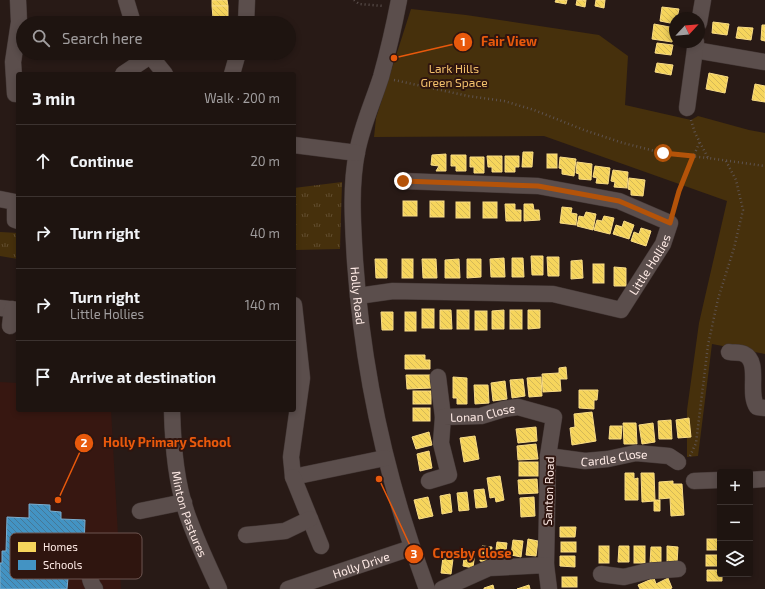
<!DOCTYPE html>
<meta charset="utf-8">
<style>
:root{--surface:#1e1410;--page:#2b211e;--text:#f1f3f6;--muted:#a19e9f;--line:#3c3330}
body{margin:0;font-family:"Exo 2",sans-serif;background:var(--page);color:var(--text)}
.controls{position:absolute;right:12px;bottom:12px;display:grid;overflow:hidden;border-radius:4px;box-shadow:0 2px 6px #0003}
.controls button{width:36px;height:36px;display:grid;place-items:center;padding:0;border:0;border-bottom:1px solid var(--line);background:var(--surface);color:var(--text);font:20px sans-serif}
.compass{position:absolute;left:669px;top:12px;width:36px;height:36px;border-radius:50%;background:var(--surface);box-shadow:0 2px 6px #0003;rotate:64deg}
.stop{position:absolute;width:12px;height:12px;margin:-9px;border:3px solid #b45309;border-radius:50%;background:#fff}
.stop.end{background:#b45309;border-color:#fff;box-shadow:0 1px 4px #0008}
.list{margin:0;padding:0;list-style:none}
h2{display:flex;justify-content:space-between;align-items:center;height:52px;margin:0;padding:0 16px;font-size:17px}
h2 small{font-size:13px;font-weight:400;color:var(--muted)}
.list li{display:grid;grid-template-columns:26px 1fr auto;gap:12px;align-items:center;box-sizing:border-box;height:72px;padding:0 16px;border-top:1px solid var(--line)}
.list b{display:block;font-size:15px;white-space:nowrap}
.list p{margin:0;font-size:13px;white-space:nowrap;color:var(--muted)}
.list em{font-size:13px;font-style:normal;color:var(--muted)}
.icon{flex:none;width:22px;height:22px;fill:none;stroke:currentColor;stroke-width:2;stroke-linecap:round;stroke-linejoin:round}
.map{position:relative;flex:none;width:765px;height:589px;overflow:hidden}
.search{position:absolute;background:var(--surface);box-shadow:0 2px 6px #0003;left:16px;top:16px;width:280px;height:44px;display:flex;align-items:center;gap:10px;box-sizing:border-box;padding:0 14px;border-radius:22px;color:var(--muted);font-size:15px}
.panel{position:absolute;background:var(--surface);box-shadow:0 2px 6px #0003;left:16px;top:72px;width:280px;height:340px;border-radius:4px}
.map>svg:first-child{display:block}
</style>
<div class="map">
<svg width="765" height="589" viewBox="0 0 765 589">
<defs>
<pattern id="grass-tufts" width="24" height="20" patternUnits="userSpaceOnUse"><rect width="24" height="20" fill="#46300c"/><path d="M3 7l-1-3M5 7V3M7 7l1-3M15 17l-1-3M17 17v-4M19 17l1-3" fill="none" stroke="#624e2f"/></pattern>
<pattern id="homes-back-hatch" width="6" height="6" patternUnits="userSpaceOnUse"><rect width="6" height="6" fill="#f6d55c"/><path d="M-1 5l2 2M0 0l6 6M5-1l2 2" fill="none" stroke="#d4b857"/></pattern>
<pattern id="schools-back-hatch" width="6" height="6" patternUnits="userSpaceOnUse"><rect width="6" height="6" fill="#4393c3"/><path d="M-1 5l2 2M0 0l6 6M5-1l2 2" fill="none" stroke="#467897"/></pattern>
</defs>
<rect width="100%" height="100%" fill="#281a16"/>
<!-- built -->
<polygon fill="#371711" points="0,382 18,383 18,410 111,410 121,589 0,589"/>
<!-- grass -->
<g fill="url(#grass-tufts)">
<polygon points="342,182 340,249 294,250 294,188"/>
<polygon points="0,232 18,233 18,259 0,256"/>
</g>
<!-- park -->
<polygon fill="#46300c" points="411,9 466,15 599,35 628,56 625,105 691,120 698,116 749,130 765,133 765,354 712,344 698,456 687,457 687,410 699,323 727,201 544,136 374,137 376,118"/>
<!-- homes -->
<g fill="url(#homes-back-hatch)" stroke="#f9dc85">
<polygon points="212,0 227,0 228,6 212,6"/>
<polygon points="556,0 567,0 566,4 555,2"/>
<polygon points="577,0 586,0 585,7 576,5"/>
<polygon points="596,0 605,0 604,8 595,6"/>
<polygon points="212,6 228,6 228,17 213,18"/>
<polygon points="662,7 679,9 677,18 675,18 675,24 660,21"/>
<rect x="211" y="19" width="15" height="4"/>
<polygon points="713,22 729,24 727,35 712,33"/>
<polygon points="654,24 675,28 672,42 652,39"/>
<polygon points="762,25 765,25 765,41 761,40"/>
<polygon points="738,27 753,28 751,40 736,38"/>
<polygon points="657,43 673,45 671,55 655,53"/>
<polygon points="657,63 673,65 671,75 655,72"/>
<polygon points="709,73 728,77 725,93 706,89"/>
<polygon points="755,84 765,86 765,102 752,100"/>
<polygon points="523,152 533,152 532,167 522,167"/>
<polygon points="446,154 446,171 436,171 439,166 431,165 432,155"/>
<rect x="547" y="154" width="10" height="14"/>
<polygon points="451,155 466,155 466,171 456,171 456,166 451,166"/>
<polygon points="487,156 502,156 502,172 492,172 492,167 488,167"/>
<polygon points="505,156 519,156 519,167 515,167 515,172 505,172"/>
<polygon points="470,157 484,157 484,173 474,173 474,167 470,167"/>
<polygon points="560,157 576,159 574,176 562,174 562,169 559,168"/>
<polygon points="577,162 592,164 591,180 579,179 579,174 576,173"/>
<polygon points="595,166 610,168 608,184 596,183 597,178 593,177"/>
<polygon points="613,170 628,172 627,188 614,187 615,182 611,181"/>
<polygon points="629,178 645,180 643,196 631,195 631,190 628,189"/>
<rect x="403" y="201" width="14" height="15"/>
<rect x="430" y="201" width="14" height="16"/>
<rect x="456" y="202" width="14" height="16"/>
<rect x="483" y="202" width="14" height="16"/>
<polygon points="505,204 515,204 515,210 521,210 521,221 506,221"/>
<polygon points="524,204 533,204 534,210 539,210 540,220 524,221"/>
<polygon points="562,207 572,208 571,213 577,214 576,225 560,223"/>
<polygon points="586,212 596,214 593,230 577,226 579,216 584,217"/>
<polygon points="604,216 614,218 610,234 594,230 597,220 602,221"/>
<polygon points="624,221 634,225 629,239 613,234 616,225 622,227"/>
<polygon points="641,228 651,231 646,246 631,241 634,232 639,234"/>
<polygon points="531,256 543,256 543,275 532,275"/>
<polygon points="547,257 559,257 559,276 548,276"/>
<polygon points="504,258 505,277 491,277 490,259"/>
<polygon points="512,258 523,258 524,277 512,277"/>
<polygon points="375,259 387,259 387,278 376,278"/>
<rect x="402" y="259" width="11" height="19"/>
<polygon points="422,259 436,259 437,278 423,278"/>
<polygon points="459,259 460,278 445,278 445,260"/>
<polygon points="467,259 481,259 481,277 467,278"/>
<polygon points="582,260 583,278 571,279 571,261"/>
<rect x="593" y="264" width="11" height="19"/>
<polygon points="614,267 626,268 626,286 614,286"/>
<rect x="422" y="309" width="12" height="19"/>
<polygon points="440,310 451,310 452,329 440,329"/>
<rect x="457" y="310" width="12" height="19"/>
<polygon points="504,310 504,329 492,329 492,311"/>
<rect x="510" y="310" width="12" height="19"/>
<polygon points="528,310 540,310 540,328 528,329"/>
<rect x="475" y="311" width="12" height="19"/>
<polygon points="381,312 393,312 393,330 382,330"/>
<rect x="405" y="312" width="11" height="19"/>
<polygon points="405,355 425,355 425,360 430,360 430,369 405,369"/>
<polygon points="566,367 567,379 560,379 561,391 543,392 542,374 559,373 559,368"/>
<polygon points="406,375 431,375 432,388 407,389"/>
<polygon points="453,377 467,378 467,404 457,404 457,398 453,398"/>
<polygon points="541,377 542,396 529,397 527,378"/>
<polygon points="523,379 525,396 512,398 510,380"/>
<polygon points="505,381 507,399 493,401 491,383"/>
<polygon points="474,385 488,385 489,403 475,404"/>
<polygon points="579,390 598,390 597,400 594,400 594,409 579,408"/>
<rect x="413" y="391" width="18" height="13"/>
<rect x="413" y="408" width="17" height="13"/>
<polygon points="592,412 596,441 572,445 570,428 575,427 574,414"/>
<polygon points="689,418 691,437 678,438 676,420"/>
<polygon points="671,420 672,439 659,439 658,421"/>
<polygon points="623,423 636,423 637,444 624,444"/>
<polygon points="653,423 655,442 642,444 639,425"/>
<polygon points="610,426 622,426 621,439 609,439"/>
<polygon points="536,427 537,441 518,443 516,429"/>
<polygon points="429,432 432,445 416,449 412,437"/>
<polygon points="475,436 479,459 464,462 460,438"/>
<polygon points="536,444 538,459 518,460 517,446"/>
<polygon points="429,451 432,468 420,471 417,454"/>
<rect x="519" y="462" width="19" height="14"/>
<polygon points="625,473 634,473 634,479 638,478 638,500 625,500"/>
<polygon points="641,473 654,473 655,500 660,500 660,511 654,511 654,501 642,502"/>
<polygon points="500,476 504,500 496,502 495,497 490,498 487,478"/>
<polygon points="537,479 538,493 519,494 518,480"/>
<polygon points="673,481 673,484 682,484 684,515 671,516 670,498 659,499 659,482"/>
<polygon points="484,489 487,507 476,508 474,490"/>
<polygon points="467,492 469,510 459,511 457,493"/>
<polygon points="450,494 452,512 442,514 440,496"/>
<polygon points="428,497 433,516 419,519 414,500"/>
<polygon points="534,497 535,516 521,517 520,498"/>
<polygon points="560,527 576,527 575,537 560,537"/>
<polygon points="528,539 538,541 536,556 526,555"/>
<rect x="707" y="539" width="13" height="11"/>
<polygon points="513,540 523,541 521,557 511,555"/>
<polygon points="497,542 507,543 505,559 495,557"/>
<rect x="561" y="542" width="15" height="10"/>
<polygon points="482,546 492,547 490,562 480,561"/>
<rect x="599" y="546" width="10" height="17"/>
<polygon points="619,546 629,546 629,562 618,562"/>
<rect x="634" y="546" width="11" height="17"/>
<polygon points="667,546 678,547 677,563 667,563"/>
<polygon points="651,547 661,547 661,563 650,563"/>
<polygon points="465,551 475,552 473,568 463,566"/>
<rect x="706" y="555" width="14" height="11"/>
<polygon points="560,556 575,556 575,567 560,566"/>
<polygon points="443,557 453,559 451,574 441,573"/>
<polygon points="707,570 720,570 720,574 722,574 722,581 707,581"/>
<rect x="562" y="577" width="15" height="10"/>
<polygon points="654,578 656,584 668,578 672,588 669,589 640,589 638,585"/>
<polygon points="493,585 494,589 484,589 484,588"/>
<polygon points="529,585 530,589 517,589"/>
</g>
<!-- schools -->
<path fill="url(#schools-back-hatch)" stroke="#7badce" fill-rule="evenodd" d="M29,504l21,1v6l11,1v7l24,1 -2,54 -22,-1v5h7l-1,11h-67v-26h2v-12h4l1,-34 22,1zM25,540h36l-1,23h-4v11h-16v-10h-11v-14h-4z"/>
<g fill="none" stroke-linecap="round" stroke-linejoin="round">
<!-- minor casing -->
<g stroke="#433735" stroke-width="17">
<g id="minor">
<polyline points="18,0 19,22 13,62 15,94 18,94"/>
<polyline points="126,0 133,23"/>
<path id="s1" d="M399,0c-5,26 -11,52 -18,77 -8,25 -19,49 -24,75 -7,36 -4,73 -2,109 8,114 32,222 72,328"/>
<polyline points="246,23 247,0"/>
<polyline points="699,23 703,0"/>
<polyline points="695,50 765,62"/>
<polyline points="148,53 165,74"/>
<polyline points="123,74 150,56"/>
<polyline points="232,74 238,53"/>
<polyline points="687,108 696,42"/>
<polyline points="294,145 357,153"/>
<polyline points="0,199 15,202 15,220 18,221"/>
<path id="s2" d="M358,296l35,-5 160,3 68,16 42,-66 7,-21 -51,-22 -81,-15 -135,-5"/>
<polyline points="294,305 302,378 291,457 293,477 385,458"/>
<polyline points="0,308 18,310"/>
<polyline points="10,326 12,309"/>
<path d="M729,352c5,1 11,0 15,2 17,8 3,39 13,53l8,1"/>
<polyline points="438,377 443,417"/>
<path id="s3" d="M172,410c1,37 4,77 18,112 8,22 19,45 29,67"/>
<path id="s4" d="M548,456l37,5 23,-2 28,-6 33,3 9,6"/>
<polyline points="293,477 321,546"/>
<polyline points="750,480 765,479"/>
<path id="s5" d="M429,481l20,-6 -8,-32 2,-26 38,-1 23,-7 14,-2 36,10 -6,39 -2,109"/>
<polyline points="694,481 720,480"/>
<polyline points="140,511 184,502"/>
<polyline points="246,535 285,531 310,519"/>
<polyline points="601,574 624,577 648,571 678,569"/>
<path d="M95,589c-10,-14 -4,-21 2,-35"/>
<path id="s6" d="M288,589l123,-41"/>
<polyline points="442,589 489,568 546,565 549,589"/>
</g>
</g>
<!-- path -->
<g stroke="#5e5350" stroke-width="2.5" stroke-dasharray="1 3" stroke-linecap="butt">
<polyline points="354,0 359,4 384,6"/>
<polyline points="394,80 468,96 504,101 534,110 584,130 623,143 663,153 708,158"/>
<polyline points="691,120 695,133 708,158 765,166"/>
<polyline points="674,211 679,191 700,141"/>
<polyline points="690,456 696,443 708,345 718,299 734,248 743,210 736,180 726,161"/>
</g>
<!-- minor -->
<use href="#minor" stroke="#5b4e4c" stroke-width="16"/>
</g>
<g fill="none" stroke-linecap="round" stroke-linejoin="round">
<!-- route -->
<polyline stroke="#b45309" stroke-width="5" points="403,181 538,186 619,201 670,223 679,191 693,156 663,153"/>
</g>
<g text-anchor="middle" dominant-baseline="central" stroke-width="4" stroke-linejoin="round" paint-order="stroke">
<!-- park labels -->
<g font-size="12" fill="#f3c06c" stroke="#2f150f">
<text x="454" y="68">Lark Hills<tspan x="454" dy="14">Green Space</tspan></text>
</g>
<!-- street labels -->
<g font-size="12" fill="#ffebe6" stroke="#2f150f">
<text stroke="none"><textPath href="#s2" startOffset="319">Little Hollies</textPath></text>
<text stroke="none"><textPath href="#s1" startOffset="302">Holly Road</textPath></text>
<text stroke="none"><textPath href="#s5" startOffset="120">Lonan Close</textPath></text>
<text stroke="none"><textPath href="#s4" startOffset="67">Cardle Close</textPath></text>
<text transform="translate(548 491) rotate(-88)">Santon Road</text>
<text stroke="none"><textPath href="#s3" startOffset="106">Minton Pastures</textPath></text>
<text stroke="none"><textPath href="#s6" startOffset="77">Holly Drive</textPath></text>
</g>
</g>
<!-- legend -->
<rect x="10" y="533" width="132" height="46" rx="6" fill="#2f150f" stroke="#6d5550" stroke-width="1"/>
<rect x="18" y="542" width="18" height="10" fill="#f6d55c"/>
<rect x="18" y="560" width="18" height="10" fill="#4393c3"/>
<g font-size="11" fill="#ffebe6">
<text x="43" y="551">Homes</text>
<text x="43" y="569">Schools</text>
</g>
<!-- callouts -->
<path fill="none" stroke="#e8590c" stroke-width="1.5" d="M394 58L463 42M58 500L84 443M379 479L414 554"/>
<g fill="#e8590c" stroke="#2f150f" stroke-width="1.5">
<circle cx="394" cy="58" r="4"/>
<circle cx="58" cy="500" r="4"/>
<circle cx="379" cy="479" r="4"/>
<circle cx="463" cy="42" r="10"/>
<circle cx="84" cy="443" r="10"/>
<circle cx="414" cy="554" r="10"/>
</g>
<g font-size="12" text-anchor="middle" font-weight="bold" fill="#fff">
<text x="463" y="46">1</text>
<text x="84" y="447">2</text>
<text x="414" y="558">3</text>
</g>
<g font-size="13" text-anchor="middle" font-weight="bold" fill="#e8590c" stroke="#2f150f" stroke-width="4" stroke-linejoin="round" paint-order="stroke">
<text x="509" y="46">Fair View</text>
<text x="167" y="447">Holly Primary School</text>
<text x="472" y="558">Crosby Close</text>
</g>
</svg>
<div class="controls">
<button>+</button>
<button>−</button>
<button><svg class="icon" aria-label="layers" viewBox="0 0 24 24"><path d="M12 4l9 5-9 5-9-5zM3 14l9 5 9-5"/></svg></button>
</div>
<svg class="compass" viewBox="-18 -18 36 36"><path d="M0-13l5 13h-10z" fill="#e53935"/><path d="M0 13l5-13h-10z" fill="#a19e9f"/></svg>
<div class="stop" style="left:663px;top:153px"></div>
<div class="stop end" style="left:403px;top:181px"></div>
<div class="search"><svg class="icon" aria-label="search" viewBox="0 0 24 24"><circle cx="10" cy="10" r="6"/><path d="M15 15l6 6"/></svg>Search here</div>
<section class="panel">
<h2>3 min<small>Walk · 200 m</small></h2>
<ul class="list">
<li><svg class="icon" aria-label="ahead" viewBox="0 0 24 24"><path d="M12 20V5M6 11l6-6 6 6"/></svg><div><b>Continue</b></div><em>20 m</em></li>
<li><svg class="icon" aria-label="right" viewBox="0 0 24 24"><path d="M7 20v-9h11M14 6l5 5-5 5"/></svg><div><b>Turn right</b></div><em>40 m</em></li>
<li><svg class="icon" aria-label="right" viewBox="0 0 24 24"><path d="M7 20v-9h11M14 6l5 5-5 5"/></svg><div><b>Turn right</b><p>Little Hollies</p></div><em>140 m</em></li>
<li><svg class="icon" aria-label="arrive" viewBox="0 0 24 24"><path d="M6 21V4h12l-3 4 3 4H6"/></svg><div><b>Arrive at destination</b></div></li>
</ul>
</section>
</div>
